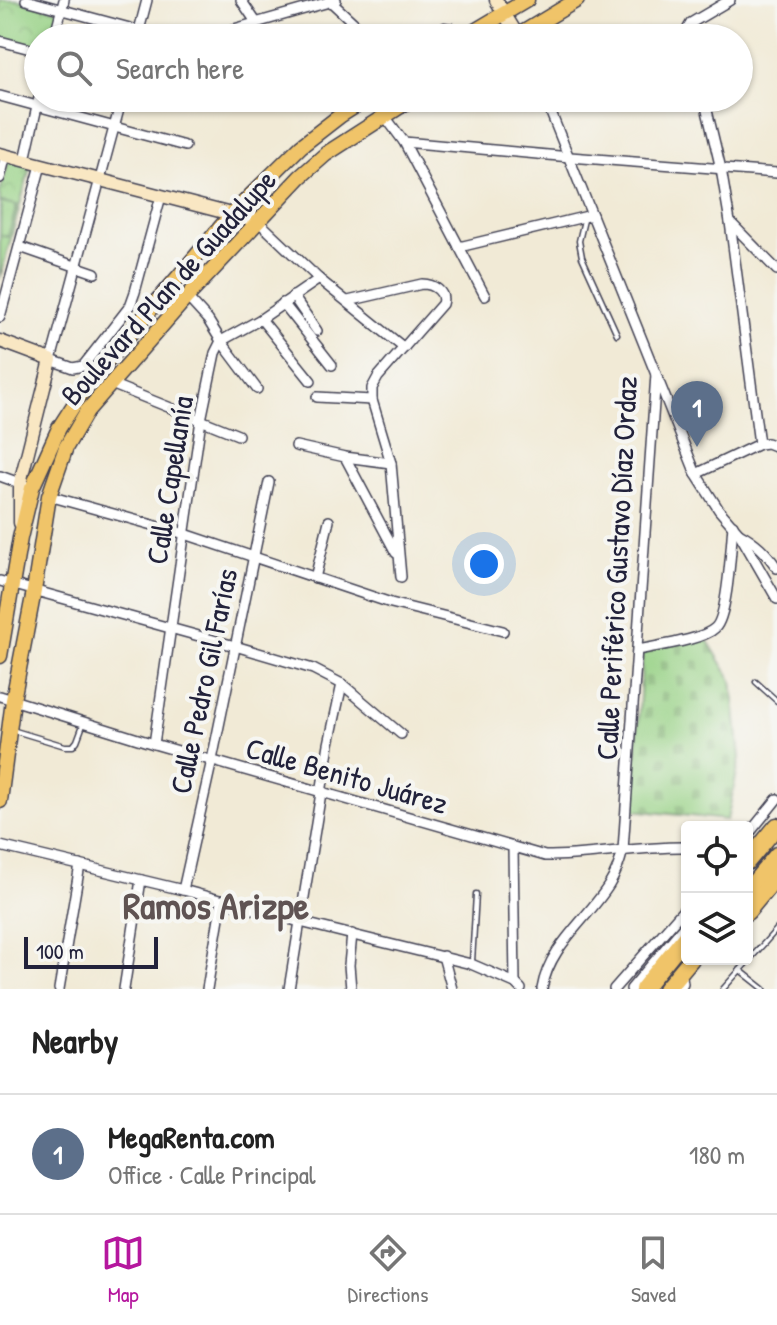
<!DOCTYPE html>
<meta charset="utf-8">
<style>
:root{--surface:#fff;--page:#f6f6f6;--text:#222;--muted:#767676;--line:#e0e0e0;--accent:#b5179e}
body{margin:0;font-family:"Patrick Hand",sans-serif;background:var(--page);color:var(--text)}
.controls{position:absolute;right:24px;bottom:24px;display:grid;overflow:hidden;border-radius:8px;box-shadow:0 2px 6px #0004}
.controls button{width:72px;height:72px;display:grid;place-items:center;padding:0;border:0;border-bottom:2px solid var(--line);background:var(--surface);color:var(--text);font:40px sans-serif}
.scale{position:absolute;left:24px;bottom:20px;width:134px;box-sizing:border-box;padding-left:8px;border:4px solid #22223b;border-top:0;font-size:22px;line-height:28px;white-space:nowrap;color:#22223b;-webkit-text-stroke:6px #f6f6f2;paint-order:stroke}
.you{position:absolute;left:484px;top:564px;width:28px;height:28px;margin:-20px;border:6px solid #fff;border-radius:50%;background:#1a73e8;box-shadow:0 0 0 12px #1a73e833}
.badge{display:grid;place-items:center;width:52px;height:52px;border-radius:50%;background:var(--accent);color:#fff;font-size:26px;font-weight:700}
.pin{position:absolute;translate:-50% -66px;filter:drop-shadow(0 2px 4px #0008)}
.pin::after{content:'';position:absolute;top:42px;width:28px;height:24px;background:inherit;clip-path:polygon(0 0,100% 0,50% 100%)}
.list{margin:0;padding:0;list-style:none}
h2{display:flex;justify-content:space-between;align-items:center;height:104px;margin:0;padding:0 32px;font-size:34px}
h2 small{font-size:26px;font-weight:400;color:var(--muted)}
.list li{display:grid;grid-template-columns:52px 1fr auto;gap:24px;align-items:center;box-sizing:border-box;height:120px;padding:0 32px;border-top:2px solid var(--line)}
.list b{display:block;font-size:30px;white-space:nowrap}
.list p{margin:0;font-size:26px;white-space:nowrap;color:var(--muted)}
.list em{font-size:26px;font-style:normal;color:var(--muted)}
.icon{flex:none;width:44px;height:44px;fill:none;stroke:currentColor;stroke-width:2;stroke-linecap:round;stroke-linejoin:round}
.map{position:relative;flex:none;width:777px;height:989px;overflow:hidden}
.search{position:absolute;background:var(--surface);box-shadow:0 2px 6px #0004;left:24px;right:24px;top:24px;height:88px;display:flex;align-items:center;gap:20px;box-sizing:border-box;padding:0 28px;border-radius:44px;color:var(--muted);font-size:30px}
.sheet{height:224px;background:var(--surface)}
nav{display:flex;justify-content:space-around;align-items:center;box-sizing:border-box;height:112px;border-top:2px solid var(--line);background:var(--surface);font-size:22px;color:var(--muted)}
nav a{display:grid;justify-items:center;gap:4px}
nav .on{color:var(--accent)}
.map>svg:first-child{display:block}
</style>
<div class="map">
<svg width="777" height="989" viewBox="0 0 777 989">
<defs>
<pattern id="cemetery-stones" width="16" height="16" patternUnits="userSpaceOnUse" patternTransform="scale(2)"><rect width="16" height="16" fill="#98d286"/><path d="M2 7V4a2 2 0 0 1 4 0v3zM10 15v-3a2 2 0 0 1 4 0v3z" fill="#83b475"/></pattern>
<pattern id="park-crowns" width="20" height="18" patternUnits="userSpaceOnUse" patternTransform="scale(2)"><rect width="20" height="18" fill="#98d286"/><path d="M2 6a3 3 0 1 1 6 0M12 15a3 3 0 1 1 6 0" fill="none" stroke="#83b475"/></pattern>
</defs>
<rect width="100%" height="100%" fill="#f6f6f2"/>
<filter id="ink" filterUnits="userSpaceOnUse"><feTurbulence type="fractalNoise" baseFrequency=".0125" numOctaves="2"/><feDisplacementMap in="SourceGraphic" scale="16" xChannelSelector="R" yChannelSelector="G"/><feConvolveMatrix kernelMatrix="1 2 1 2 8 2 1 2 1" color-interpolation-filters="sRGB"/></filter>
<filter id="wash" filterUnits="userSpaceOnUse"><feTurbulence type="fractalNoise" baseFrequency=".006" numOctaves="4" result="noise"/><feDisplacementMap in="SourceGraphic" scale="32" xChannelSelector="R" yChannelSelector="G"/><feGaussianBlur stdDeviation="1.8" result="paint"/><feColorMatrix in="noise" values="0 0 0 0 0 0 0 0 0 0 0 0 0 0 0 0 0 1.4 0 .05"/><feComposite in="paint" operator="in"/></filter>
<g filter="url(#wash)">
<rect width="100%" height="100%" fill="#f1ead6"/>
<!-- cemetery -->
<polygon fill="url(#cemetery-stones)" stroke="#5d7a60" stroke-width="2" points="706,638 732,680 740,758 727,820 633,810 643,647"/>
<!-- park -->
<g fill="url(#park-crowns)" stroke="#5d7a60" stroke-width="2">
<polygon points="0,0 18,0 60,11 52,38 38,38 38,50 0,39"/>
<polygon points="9,159 31,164 0,279 0,193"/>
</g>
<!-- garden -->
<polygon fill="#98d286" stroke="#5d7a60" stroke-width="2" points="1,202 17,205 8,237 0,235"/>
</g>
<g filter="url(#ink)">
<g fill="none" stroke-linecap="round" stroke-linejoin="round">
<!-- lane casing -->
<g stroke="#414052" stroke-width="7">
<g id="lane">
<polyline points="423,38 444,25 452,26 463,34"/>
<polyline points="584,220 579,241 582,257 617,334"/>
<polyline points="756,682 777,701"/>
<polyline points="12,730 65,746 73,746 77,741 83,725"/>
<polyline points="472,962 476,894"/>
<polyline points="740,970 764,989"/>
<polyline points="723,989 777,929"/>
</g>
</g>
<!-- street casing -->
<g stroke="#414052" stroke-width="12">
<g id="street">
<polyline points="26,0 167,38"/>
<polyline points="241,0 256,22"/>
<polyline points="329,0 370,38"/>
<polyline points="54,38 64,0"/>
<polyline points="137,38 147,0"/>
<polyline points="203,38 336,0"/>
<polyline points="690,38 688,28 691,23 730,0"/>
<polyline points="0,41 38,51"/>
<polyline points="0,96 185,146"/>
<polyline points="122,98 51,360 73,368 83,366 130,306 135,292 161,196"/>
<polyline points="545,98 696,474 719,510 739,533 777,599"/>
<polyline points="704,98 721,169 730,222 759,444"/>
<polyline points="384,115 404,142 485,296"/>
<polyline points="404,142 570,157 777,173"/>
<polyline points="25,160 39,98"/>
<polyline points="0,178 6,155"/>
<polyline points="258,221 319,279 404,348"/>
<polyline points="730,222 777,270"/>
<polyline points="20,247 95,273"/>
<polyline points="459,247 592,215"/>
<polyline points="293,296 317,331"/>
<polyline points="187,297 208,320 221,341 257,389"/>
<path d="M348,301l74,-17c12,0 24,8 20,20l-64,73 -6,11v12l19,63 10,114"/>
<polyline points="283,303 332,365"/>
<polyline points="0,317 41,165"/>
<polyline points="261,319 311,381"/>
<polyline points="111,384 238,435"/>
<polyline points="317,397 372,400"/>
<polyline points="296,446 345,457 391,463"/>
<polyline points="345,457 396,553"/>
<polyline points="696,474 759,444 767,443 777,447"/>
<polyline points="0,476 25,485"/>
<polyline points="49,496 185,534 391,603 503,631"/>
<path d="M739,533c17,9 27,19 38,35"/>
<polyline points="315,578 329,521"/>
<polyline points="0,581 235,646 313,669 342,684 401,734"/>
<path d="M638,650c18,-4 65,-10 77,-22 13,-11 16,-83 18,-103"/>
<path d="M0,696l154,48 391,112c48,0 94,-10 142,-9"/>
<polyline points="154,744 201,420 215,353 221,341 261,319 319,279"/>
<polyline points="747,836 777,799"/>
<polyline points="0,846 183,890 300,922 471,964 515,983 521,989"/>
<polyline points="513,848 515,983"/>
<polyline points="183,890 212,760 269,482"/>
<polyline points="443,956 452,989"/>
<polyline points="59,989 80,865"/>
<polyline points="124,989 141,880"/>
<polyline points="207,989 222,900"/>
<polyline points="289,989 329,744 342,684"/>
<polyline points="351,989 349,965 352,934"/>
<path d="M542,989c7,-43 45,-69 67,-104 7,-11 11,-23 14,-35l33,-476"/>
<polyline points="614,989 687,906"/>
<polyline points="631,989 687,923"/>
<polyline points="680,989 683,983 681,971"/>
</g>
</g>
<!-- secondary casing -->
<g stroke="#414052" stroke-width="15">
<g id="secondary">
<polyline points="496,0 518,36"/>
<polyline points="0,154 258,221"/>
<polyline points="0,341 51,360 20,483 20,523"/>
</g>
</g>
<!-- primary casing -->
<g stroke="#414052" stroke-width="17">
<g id="primary">
<polyline points="463,38 527,0"/>
<polyline points="514,38 577,0"/>
<polyline points="0,656 20,538 32,488 59,428 88,383 231,215 301,146 341,115 368,98"/>
<polyline points="0,801 13,700 34,591 49,496 66,447 87,411 187,297 300,177 326,154 413,98"/>
</g>
</g>
<!-- highway casing -->
<g stroke="#414052" stroke-width="19">
<g id="highway">
<polyline points="747,862 777,826"/>
<polyline points="747,891 777,855"/>
<polyline points="747,912 777,876"/>
<polyline points="643,989 687,935"/>
<polyline points="666,989 691,959"/>
</g>
</g>
<!-- lane -->
<use href="#lane" stroke="#fff" stroke-width="4"/>
<!-- street -->
<use href="#street" stroke="#fff" stroke-width="9"/>
<!-- secondary -->
<use href="#secondary" stroke="#f9e7c3" stroke-width="12"/>
<!-- primary -->
<use href="#primary" stroke="#f0c469" stroke-width="14"/>
<!-- highway -->
<use href="#highway" stroke="#f0c469" stroke-width="16"/>
</g>
</g>
<g text-anchor="middle" dominant-baseline="central" stroke-width="8" stroke-linejoin="round" paint-order="stroke">
<!-- street labels -->
<g font-size="30" fill="#22223b" stroke="#f6f6f2">
<text transform="translate(168 287) rotate(-48)">Boulevard Plan de Guadalupe</text>
<text transform="translate(169 480) rotate(-81)">Calle Capellanía</text>
<text transform="translate(616 568) rotate(-87)">Calle Periférico Gustavo Díaz Ordaz</text>
<text transform="translate(203 681) rotate(-78)">Calle Pedro Gil Farías</text>
<text transform="translate(347 775) rotate(16)">Calle Benito Juárez</text>
</g>
<!-- district labels -->
<g font-size="38" font-weight="bold" fill="#5f5353" stroke="#f6f6f2">
<text x="216" y="905">Ramos Arizpe</text>
</g>
</g>
</svg>
<div class="controls">
<button><svg class="icon" aria-label="locate" viewBox="0 0 24 24"><circle cx="12" cy="12" r="6"/><path d="M12 2v4M12 18v4M2 12h4M18 12h4"/></svg></button>
<button><svg class="icon" aria-label="layers" viewBox="0 0 24 24"><path d="M12 4l9 5-9 5-9-5zM3 14l9 5 9-5"/></svg></button>
</div>
<div class="scale">100 m</div>
<div class="you"></div>
<div class="pin badge" style="left:697px;top:447px;background:#5c6f8a">1</div>
<div class="search"><svg class="icon" aria-label="search" viewBox="0 0 24 24"><circle cx="10" cy="10" r="6"/><path d="M15 15l6 6"/></svg>Search here</div>
</div>
<section class="sheet">
<h2>Nearby<small></small></h2>
<ul class="list">
<li><span class="badge" style="background:#5c6f8a">1</span><div><b>MegaRenta.com</b><p>Office · Calle Principal</p></div><em>180 m</em></li>
</ul>
</section>
<nav>
<a class="on"><svg class="icon" aria-label="map" viewBox="0 0 24 24"><path d="M3 6l6-2 6 2 6-2v14l-6 2-6-2-6 2zM9 4v14M15 6v14"/></svg>Map</a>
<a><svg class="icon" aria-label="directions" viewBox="0 0 24 24"><path d="M12 3l9 9-9 9-9-9zM9 14v-3h6M13 9l2 2-2 2"/></svg>Directions</a>
<a><svg class="icon" aria-label="saved" viewBox="0 0 24 24"><path d="M7 4h10v16l-5-4-5 4z"/></svg>Saved</a>
</nav>
